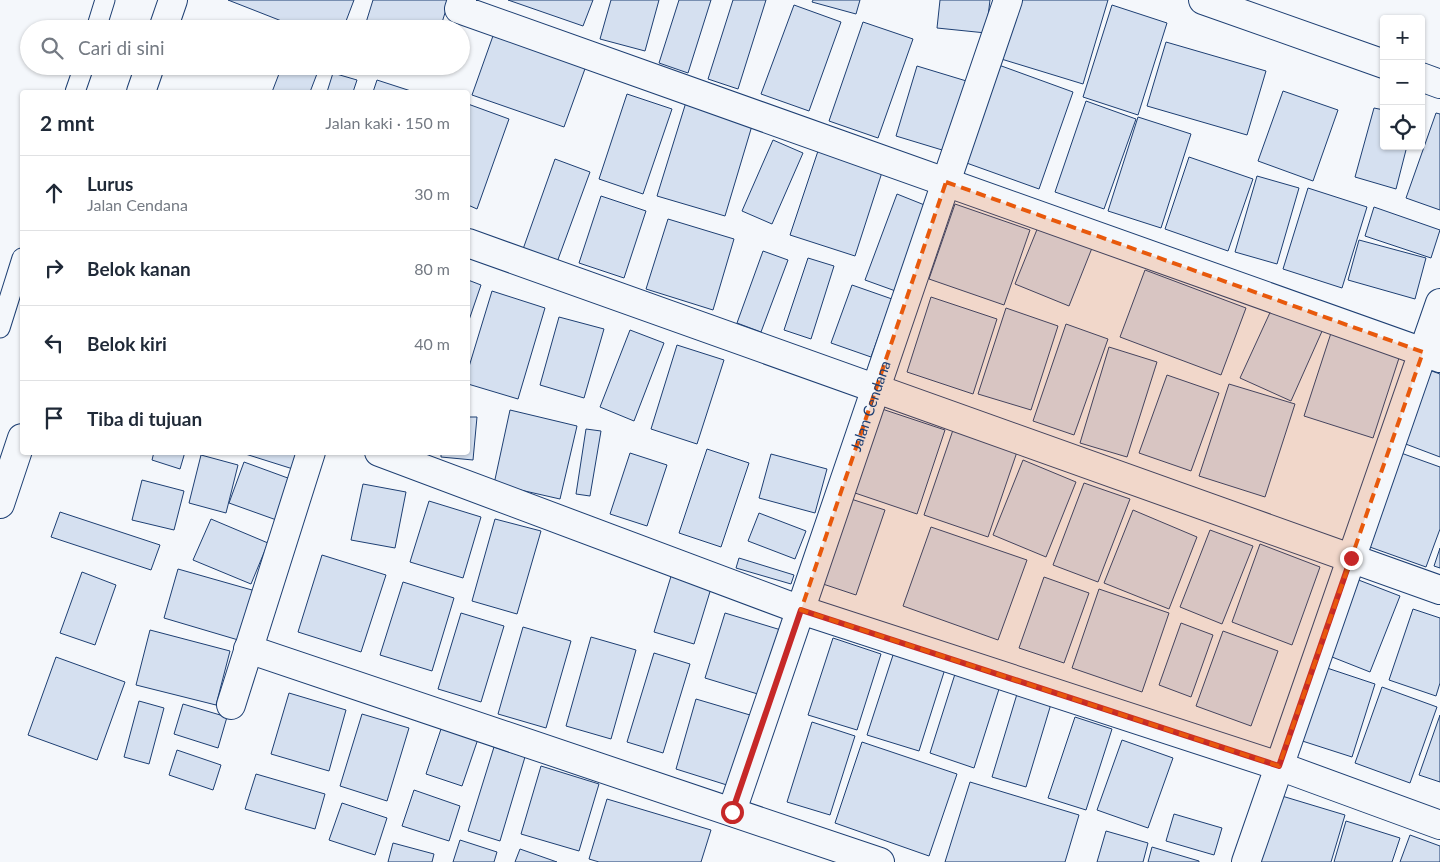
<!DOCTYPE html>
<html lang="id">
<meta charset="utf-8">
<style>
:root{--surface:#fff;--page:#f2f2f3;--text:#1f2937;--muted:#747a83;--line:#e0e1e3}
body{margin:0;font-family:Lato,sans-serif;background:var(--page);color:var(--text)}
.controls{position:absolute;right:15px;top:15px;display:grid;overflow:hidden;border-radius:5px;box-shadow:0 1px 4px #0004}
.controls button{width:45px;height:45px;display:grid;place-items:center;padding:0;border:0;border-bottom:1px solid var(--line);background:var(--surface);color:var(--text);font:25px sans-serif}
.stop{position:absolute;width:15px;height:15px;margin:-11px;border:4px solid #c62828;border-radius:50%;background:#fff}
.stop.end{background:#c62828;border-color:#fff;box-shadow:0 1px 5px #0008}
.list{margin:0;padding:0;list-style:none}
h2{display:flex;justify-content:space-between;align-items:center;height:65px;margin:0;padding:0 20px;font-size:21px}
h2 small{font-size:16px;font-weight:400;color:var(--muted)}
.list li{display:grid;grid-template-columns:32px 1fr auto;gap:15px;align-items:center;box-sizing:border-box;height:75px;padding:0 20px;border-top:1px solid var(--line)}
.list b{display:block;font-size:19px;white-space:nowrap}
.list p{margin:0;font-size:16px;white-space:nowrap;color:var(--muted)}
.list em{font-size:16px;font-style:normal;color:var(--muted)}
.icon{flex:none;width:28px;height:28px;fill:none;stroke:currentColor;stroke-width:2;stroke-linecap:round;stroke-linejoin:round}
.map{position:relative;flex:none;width:1440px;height:862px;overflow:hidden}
.search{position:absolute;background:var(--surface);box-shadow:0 1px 4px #0004;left:20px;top:20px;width:450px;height:55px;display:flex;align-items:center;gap:12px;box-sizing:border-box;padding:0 18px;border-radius:28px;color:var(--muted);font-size:19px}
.panel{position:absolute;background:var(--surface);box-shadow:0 1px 4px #0004;left:20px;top:90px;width:450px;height:365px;border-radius:5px}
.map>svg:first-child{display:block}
</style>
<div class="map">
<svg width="1440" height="862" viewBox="0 0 1440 862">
<rect width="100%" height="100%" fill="#f4f7fb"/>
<!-- building -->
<g fill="#d5e0f0" stroke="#1d3f73">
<polygon points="228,0 354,0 343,29 302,29"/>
<polygon points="373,0 449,0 440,29 364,29"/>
<polygon points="508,0 593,0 583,26"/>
<polygon points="611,0 659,0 645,51 600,39"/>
<polygon points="679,0 711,0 688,73 659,63"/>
<polygon points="733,0 766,0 738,89 708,79"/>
<polygon points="813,0 860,0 856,14 812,2"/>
<polygon points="940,0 990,0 986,33 937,28"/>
<polygon points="1015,0 1108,0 1083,84 998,58"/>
<polygon points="794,5 841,22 809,111 761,94"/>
<polygon points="1112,5 1167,23 1138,115 1083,97"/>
<polygon points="863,22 913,39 878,138 829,121"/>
<polygon points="494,33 586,66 564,127 472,95"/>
<polygon points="1166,42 1266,71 1247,135 1147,106"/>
<polygon points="996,64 1073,92 1039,189 961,161"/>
<polygon points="282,66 320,66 310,92 272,92"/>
<polygon points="917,66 973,83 952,153 896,136"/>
<polygon points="333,73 357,80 353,92 327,92"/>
<polygon points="377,80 414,92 373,92"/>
<polygon points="1283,91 1338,110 1313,181 1258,161"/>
<polygon points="627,94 672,109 643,194 599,179"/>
<polygon points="687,99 754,119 725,216 657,196"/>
<polygon points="1086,101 1136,119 1104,209 1055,192"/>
<polygon points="468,104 509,119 477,209 468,205"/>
<polygon points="1374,108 1384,110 1384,146 1407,146 1396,189 1355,177"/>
<polygon points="1436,113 1440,114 1440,210 1406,198"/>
<polygon points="1138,117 1191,134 1161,228 1108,211"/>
<polygon points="773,140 803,153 772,224 742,211"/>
<polygon points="821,142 885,163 855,256 790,235"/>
<polygon points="1189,157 1253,179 1228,251 1165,229"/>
<polygon points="555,159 590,172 556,265 522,252"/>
<polygon points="1257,176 1299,188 1277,264 1235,252"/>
<polygon points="1308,188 1367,207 1342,288 1283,269"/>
<polygon points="897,194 932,208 901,293 865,280"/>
<polygon points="601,196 646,211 624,278 579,263"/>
<polygon points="955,204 1030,230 1004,305 929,279"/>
<polygon points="1374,207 1440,230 1431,258 1365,236"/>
<polygon points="668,219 734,239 713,310 646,289"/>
<polygon points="1038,227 1092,248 1069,306 1015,284"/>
<polygon points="1359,240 1426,258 1415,299 1348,280"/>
<polygon points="763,251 788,260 761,332 737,323"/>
<polygon points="808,258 834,266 811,339 784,330"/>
<polygon points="1145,270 1246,308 1221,375 1120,337"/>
<polygon points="468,280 481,285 468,323"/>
<polygon points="852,285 892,299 871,357 831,343"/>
<polygon points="492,291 545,308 518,399 468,384 468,370"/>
<polygon points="931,297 997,319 973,394 907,372"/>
<polygon points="1273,306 1323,329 1291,401 1240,378"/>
<polygon points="1006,308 1058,326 1031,410 978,394"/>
<polygon points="559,317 604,329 584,398 540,385"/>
<polygon points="1066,324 1108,339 1074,435 1033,421"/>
<polygon points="630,330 664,343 634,421 600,407"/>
<polygon points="1331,333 1400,355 1373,438 1304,416"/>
<polygon points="677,345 724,360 697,444 651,429"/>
<polygon points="1109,347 1157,362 1127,457 1080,443"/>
<polygon points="1429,370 1440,374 1440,457 1403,443"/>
<polygon points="1167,375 1219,393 1191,471 1139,453"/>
<polygon points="1229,384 1295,404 1265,497 1199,476"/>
<polygon points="882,409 945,430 917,514 855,493"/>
<polygon points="510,410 577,426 560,499 494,484"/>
<polygon points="468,417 477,417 473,460 441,457 441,452 468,452"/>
<polygon points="954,427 1018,449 988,537 924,515"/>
<polygon points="586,429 601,431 590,496 576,494"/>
<polygon points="707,449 749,463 721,547 679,533"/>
<polygon points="154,452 185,452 180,469 152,460"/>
<polygon points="239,452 298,452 293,469"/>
<polygon points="630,453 667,465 647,526 610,514"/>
<polygon points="1401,453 1440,467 1440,529 1426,567 1367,546"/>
<polygon points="771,454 827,469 815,513 759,498"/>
<polygon points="201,455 238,465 226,513 189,503"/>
<polygon points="1023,460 1076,482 1046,557 993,535"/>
<polygon points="244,462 296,481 282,522 229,503"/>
<polygon points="142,480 184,491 174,530 132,520"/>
<polygon points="1084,483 1130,499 1098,582 1053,565"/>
<polygon points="363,484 406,492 395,548 351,540"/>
<polygon points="851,499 885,510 856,595 823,584"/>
<polygon points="429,501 481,517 463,578 410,562"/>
<polygon points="1133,510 1197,537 1169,609 1104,583"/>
<polygon points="60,512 160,545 151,570 51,537"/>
<polygon points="759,513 806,531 795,559 748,541"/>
<polygon points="211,519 268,543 251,584 193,560"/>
<polygon points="495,519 541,531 517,614 472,601"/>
<polygon points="931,527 1027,560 998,640 903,606"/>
<polygon points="1210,530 1253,546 1222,624 1180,607"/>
<polygon points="1260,544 1320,567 1292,645 1232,622"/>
<polygon points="1440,548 1440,568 1434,566"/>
<polygon points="322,555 386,575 361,652 298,632"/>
<polygon points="739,558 794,575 791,584 736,568"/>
<polygon points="178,569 259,592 245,642 164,618"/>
<polygon points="82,572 116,585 95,645 60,633"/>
<polygon points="672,573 712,585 694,644 654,632"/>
<polygon points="1044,577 1089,593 1064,663 1019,648"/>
<polygon points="1356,579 1400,596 1370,672 1327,655"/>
<polygon points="403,582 454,598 432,671 380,655"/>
<polygon points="1099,589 1169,613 1142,692 1072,668"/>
<polygon points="1413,609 1440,618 1440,683 1436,696 1389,680"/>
<polygon points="461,613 504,626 481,702 438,689"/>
<polygon points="725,613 781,630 761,695 705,678"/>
<polygon points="1181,623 1213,635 1191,697 1159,685"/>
<polygon points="523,627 571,641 546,728 498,714"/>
<polygon points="150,630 230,651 216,705 136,685"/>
<polygon points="1223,631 1278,651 1251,726 1196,706"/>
<polygon points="591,637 636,650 611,739 566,726"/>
<polygon points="833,638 881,654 857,730 808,715"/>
<polygon points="894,652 945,669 919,751 867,735"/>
<polygon points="654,653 690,664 663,753 627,742"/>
<polygon points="56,657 125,682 97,760 28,735"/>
<polygon points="1318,665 1375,684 1352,757 1293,738"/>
<polygon points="955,674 999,689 974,768 930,753"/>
<polygon points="1382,687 1437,707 1410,783 1355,763"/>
<polygon points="289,693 346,710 329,771 271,754"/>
<polygon points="1017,694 1051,704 1026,787 992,777"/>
<polygon points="696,699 750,715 730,786 676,769"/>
<polygon points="139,701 164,708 149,764 124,757"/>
<polygon points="183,704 227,717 218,748 174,734"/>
<polygon points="362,714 409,728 387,801 340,786"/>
<polygon points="1440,715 1440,782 1419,775"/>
<polygon points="1075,717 1112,729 1086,810 1048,798"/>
<polygon points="812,722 855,736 830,815 787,802"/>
<polygon points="443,723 479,736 462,786 426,774"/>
<polygon points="1122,740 1173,758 1148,828 1097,810"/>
<polygon points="862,742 957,774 929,856 835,823"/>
<polygon points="494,747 525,757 500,841 468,831"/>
<polygon points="177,750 221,765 213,790 169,775"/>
<polygon points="541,766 599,784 579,851 521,834"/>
<polygon points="256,774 325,794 315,829 245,809"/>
<polygon points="970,782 1079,815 1065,862 945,862"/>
<polygon points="414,790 460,806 449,841 402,826"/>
<polygon points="1272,793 1345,815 1331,862 1251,862"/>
<polygon points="607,799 711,830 701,862 599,862 589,859"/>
<polygon points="342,803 387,818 375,855 329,840"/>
<polygon points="1174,814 1222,828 1214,855 1166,841"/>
<polygon points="1346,821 1400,838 1392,862 1334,862"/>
<polygon points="1106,831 1148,843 1143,862 1097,862"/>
<polygon points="1410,835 1440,846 1440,862 1400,862"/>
<polygon points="460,840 497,852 494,862 453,862"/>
<polygon points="393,843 434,854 432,862 388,862"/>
<polygon points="1152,847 1199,861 1199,862 1148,862"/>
<polygon points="520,849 557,862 515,862"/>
</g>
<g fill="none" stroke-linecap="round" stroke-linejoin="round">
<!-- service casing -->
<g stroke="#1d3f73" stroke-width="21">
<g id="service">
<polyline points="96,29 105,0"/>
<polyline points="75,92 84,66"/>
<polyline points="0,328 22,258"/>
</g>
</g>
<!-- minor casing -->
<g stroke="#1d3f73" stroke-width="30">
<g id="minor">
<polyline points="462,0 459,9 1440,358"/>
<polyline points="468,243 1440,590"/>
<polyline points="379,452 801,610 1279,766 1440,825"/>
<polyline points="248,649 880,862"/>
<polyline points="231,705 311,452"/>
<path id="s1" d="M732,811l276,-811"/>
<polyline points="1246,862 1440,303"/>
</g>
</g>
<!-- tertiary casing -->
<g stroke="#1d3f73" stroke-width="30">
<g id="tertiary">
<polyline points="1203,0 1384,64"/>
<polyline points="163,29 173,0"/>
<polyline points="1421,77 1440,84"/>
<polyline points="141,92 150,66"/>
<polyline points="0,504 22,438"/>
</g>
</g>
<!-- service -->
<use href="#service" stroke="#f4f7fb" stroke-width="19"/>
<!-- minor -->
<use href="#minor" stroke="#f4f7fb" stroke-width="28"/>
<!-- tertiary -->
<use href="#tertiary" stroke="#f4f7fb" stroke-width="28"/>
</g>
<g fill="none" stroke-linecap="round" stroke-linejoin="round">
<!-- route -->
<polyline stroke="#c62828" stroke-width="6" points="732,812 801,610 1279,766 1351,558"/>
</g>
<!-- marked area -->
<path fill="#e8590c" fill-opacity="0.2" stroke="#e8590c" stroke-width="4" stroke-dasharray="10 6" stroke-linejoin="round" d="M946,182l477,170 -144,414 -478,-156z"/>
<g text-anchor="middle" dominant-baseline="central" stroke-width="4" stroke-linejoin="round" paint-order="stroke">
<!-- street labels -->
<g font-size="15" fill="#1d3f73" stroke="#f4f7fb">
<text stroke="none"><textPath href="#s1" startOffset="428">Jalan Cendana</textPath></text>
</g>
</g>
</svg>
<div class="controls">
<button>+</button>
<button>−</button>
<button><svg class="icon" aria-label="locate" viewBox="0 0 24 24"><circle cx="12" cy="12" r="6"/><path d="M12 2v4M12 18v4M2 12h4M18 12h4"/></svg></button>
</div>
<div class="stop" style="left:732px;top:812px"></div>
<div class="stop end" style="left:1351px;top:558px"></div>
<div class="search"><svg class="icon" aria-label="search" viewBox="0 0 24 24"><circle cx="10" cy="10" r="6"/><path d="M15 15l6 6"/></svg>Cari di sini</div>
<section class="panel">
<h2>2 mnt<small>Jalan kaki · 150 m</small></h2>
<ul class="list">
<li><svg class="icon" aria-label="ahead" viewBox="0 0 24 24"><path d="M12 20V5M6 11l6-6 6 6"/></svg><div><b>Lurus</b><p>Jalan Cendana</p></div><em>30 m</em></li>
<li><svg class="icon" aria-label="right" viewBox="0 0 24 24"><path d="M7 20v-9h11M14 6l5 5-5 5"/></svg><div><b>Belok kanan</b></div><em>80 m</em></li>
<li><svg class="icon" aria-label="left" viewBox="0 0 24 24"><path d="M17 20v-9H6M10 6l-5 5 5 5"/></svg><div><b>Belok kiri</b></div><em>40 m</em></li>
<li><svg class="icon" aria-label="arrive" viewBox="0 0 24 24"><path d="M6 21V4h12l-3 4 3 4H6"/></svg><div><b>Tiba di tujuan</b></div></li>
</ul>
</section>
</div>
